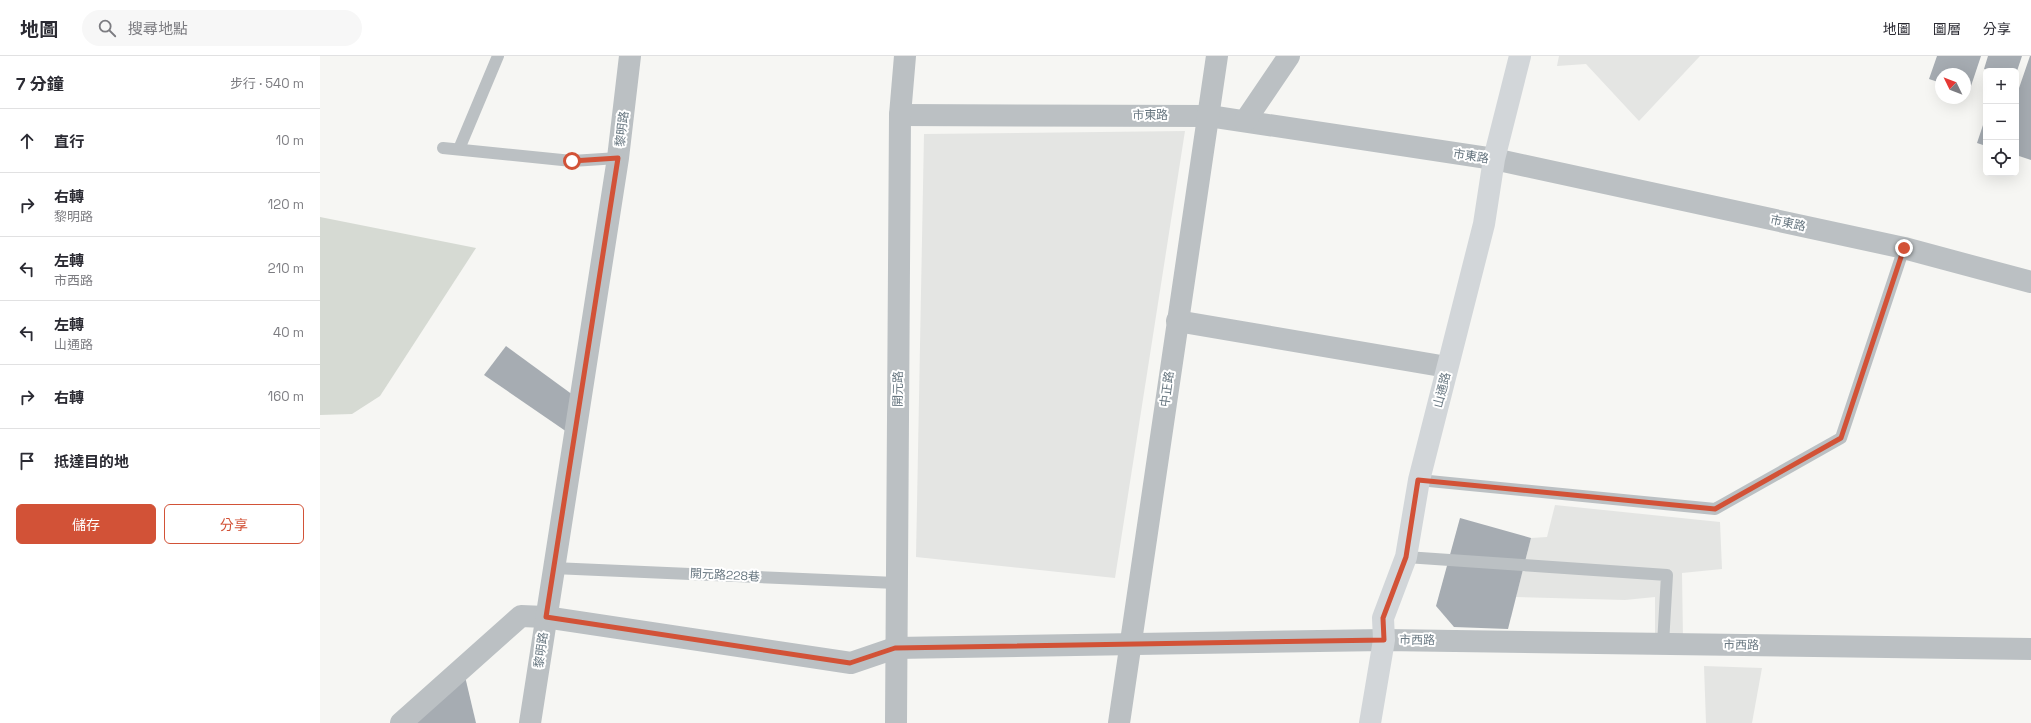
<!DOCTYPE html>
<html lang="zh-TW">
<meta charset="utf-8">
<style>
:root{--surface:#fff;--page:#f7f7f7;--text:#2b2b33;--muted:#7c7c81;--line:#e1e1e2;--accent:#d25237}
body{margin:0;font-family:"Space Grotesk","Noto Sans TC",sans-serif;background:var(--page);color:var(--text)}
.controls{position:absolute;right:12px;top:12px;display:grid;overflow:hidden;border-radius:6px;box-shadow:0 4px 16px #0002}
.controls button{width:36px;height:36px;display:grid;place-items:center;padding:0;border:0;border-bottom:1px solid var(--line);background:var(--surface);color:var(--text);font:20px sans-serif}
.compass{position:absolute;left:1615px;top:12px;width:36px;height:36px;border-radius:50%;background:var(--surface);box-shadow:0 4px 16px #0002;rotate:313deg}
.stop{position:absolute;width:12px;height:12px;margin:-9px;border:3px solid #d25237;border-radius:50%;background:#fff}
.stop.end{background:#d25237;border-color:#fff;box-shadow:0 1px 4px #0008}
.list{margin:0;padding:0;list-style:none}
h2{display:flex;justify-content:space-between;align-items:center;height:52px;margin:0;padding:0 16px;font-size:17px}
h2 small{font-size:13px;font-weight:400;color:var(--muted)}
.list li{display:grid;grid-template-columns:26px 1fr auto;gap:12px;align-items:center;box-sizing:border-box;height:64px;padding:0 16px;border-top:1px solid var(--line)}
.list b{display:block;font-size:15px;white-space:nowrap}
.list p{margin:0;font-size:13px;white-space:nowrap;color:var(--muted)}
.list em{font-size:13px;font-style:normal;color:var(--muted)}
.actions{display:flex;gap:8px;padding:12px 16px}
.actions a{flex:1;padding:9px 0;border:1px solid var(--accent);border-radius:6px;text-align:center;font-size:14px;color:var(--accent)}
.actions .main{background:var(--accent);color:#fff}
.icon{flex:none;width:22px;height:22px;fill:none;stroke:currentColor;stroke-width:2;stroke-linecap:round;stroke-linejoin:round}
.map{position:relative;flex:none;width:1711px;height:667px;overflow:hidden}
header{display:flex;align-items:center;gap:24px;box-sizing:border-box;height:56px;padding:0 20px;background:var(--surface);border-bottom:1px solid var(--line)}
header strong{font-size:19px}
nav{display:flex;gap:22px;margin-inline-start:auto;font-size:14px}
.search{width:280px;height:36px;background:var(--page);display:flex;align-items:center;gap:10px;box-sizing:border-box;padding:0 14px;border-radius:22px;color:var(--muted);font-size:15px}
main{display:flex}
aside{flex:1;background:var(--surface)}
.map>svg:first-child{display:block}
</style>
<header>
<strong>地圖</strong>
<div class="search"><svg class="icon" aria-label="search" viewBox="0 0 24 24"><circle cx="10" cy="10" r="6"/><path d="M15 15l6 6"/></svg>搜尋地點</div>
<nav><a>地圖</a><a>圖層</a><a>分享</a></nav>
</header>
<main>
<aside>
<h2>7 分鐘<small>步行 · 540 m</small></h2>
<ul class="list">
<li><svg class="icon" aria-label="ahead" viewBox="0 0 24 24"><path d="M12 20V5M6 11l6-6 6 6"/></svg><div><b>直行</b></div><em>10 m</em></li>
<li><svg class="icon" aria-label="right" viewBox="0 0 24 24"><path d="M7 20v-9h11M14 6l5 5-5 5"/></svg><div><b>右轉</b><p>黎明路</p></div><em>120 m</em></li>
<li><svg class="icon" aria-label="left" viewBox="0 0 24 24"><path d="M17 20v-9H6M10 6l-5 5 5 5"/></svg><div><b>左轉</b><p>市西路</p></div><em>210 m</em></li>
<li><svg class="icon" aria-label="left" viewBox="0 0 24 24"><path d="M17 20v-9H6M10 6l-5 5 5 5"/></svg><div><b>左轉</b><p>山通路</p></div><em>40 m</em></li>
<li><svg class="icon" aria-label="right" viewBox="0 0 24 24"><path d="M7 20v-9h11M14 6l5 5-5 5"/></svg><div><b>右轉</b></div><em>160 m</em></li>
<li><svg class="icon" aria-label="arrive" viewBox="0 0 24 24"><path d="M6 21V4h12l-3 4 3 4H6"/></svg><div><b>抵達目的地</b></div></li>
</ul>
<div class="actions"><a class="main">儲存</a><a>分享</a></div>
</aside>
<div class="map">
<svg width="1711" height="667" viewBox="0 0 1711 667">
<rect width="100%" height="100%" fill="#f6f6f3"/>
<!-- built -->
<g fill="#e4e5e3">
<polygon points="1239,0 1380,0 1319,65 1266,8 1237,10"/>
<polygon points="865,75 795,522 596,501 604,78"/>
<polygon points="1235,449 1400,466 1402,513 1362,517 1363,584 1335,580 1335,541 1305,544 1196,541 1211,482 1227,481"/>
<polygon points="1384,610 1442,612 1432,667 1386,667"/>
</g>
<!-- green -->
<polygon fill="#d6dad3" points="0,161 156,192 60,340 32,358 0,359"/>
<!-- building -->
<g fill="#a6acb2">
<polygon points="1617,0 1661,0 1649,36 1645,35 1645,18 1621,18 1621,27 1609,23"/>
<polygon points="1668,0 1702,0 1696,18 1696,15 1670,15 1664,13"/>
<polygon points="1710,0 1711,0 1711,104 1696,99 1696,34 1698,35"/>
<polygon points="1666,60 1666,90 1657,87"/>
<polygon points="186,290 253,339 247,376 164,319"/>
<polygon points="1140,462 1211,482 1188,573 1134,571 1116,550"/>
<polygon points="143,612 156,667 81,667"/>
</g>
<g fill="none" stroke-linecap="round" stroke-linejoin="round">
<!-- service -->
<g stroke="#bbc0c3" stroke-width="12">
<polyline points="123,92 252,105 298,102"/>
<polyline points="139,93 178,0"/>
<polyline points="1099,424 1395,453 1521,382 1584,192"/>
<polyline points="1086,501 1347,519 1343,588"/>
<polyline points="233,512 576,527"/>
</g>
<!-- minor -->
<g stroke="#bbc0c3" stroke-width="22">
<polyline points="580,59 889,60 1174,103 1584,192 1711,226"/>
<polyline points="925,65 969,0"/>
<polyline points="857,265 1127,311"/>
<polyline points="81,667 201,560 225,561 531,607 575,592 1064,584 1711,593"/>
<polyline points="210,667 298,102 310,0"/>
<polyline points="576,667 580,59 585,0"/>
<polyline points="799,667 897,0"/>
</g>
<!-- secondary -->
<polyline stroke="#d2d6d9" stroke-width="22" points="1050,667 1064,584 1063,562 1086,501 1099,424 1164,168 1174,103 1200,0"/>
</g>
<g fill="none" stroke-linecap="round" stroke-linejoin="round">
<!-- route -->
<polyline stroke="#d25237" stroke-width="5" points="252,105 298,102 226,561 530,607 575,592 1064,584 1063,562 1086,501 1098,424 1395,453 1521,382 1584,192"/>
</g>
<g text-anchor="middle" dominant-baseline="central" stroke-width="4" stroke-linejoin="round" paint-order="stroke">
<!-- street labels -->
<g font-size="12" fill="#687781" stroke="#fff">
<text x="830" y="59">市東路</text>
<text transform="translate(302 73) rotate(-83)">黎明路</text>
<text transform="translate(1151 100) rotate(9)">市東路</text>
<text transform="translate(1468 167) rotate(12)">市東路</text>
<text transform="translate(578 333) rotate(-89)">開元路</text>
<text transform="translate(847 333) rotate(-82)">中正路</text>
<text transform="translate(1122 334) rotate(-76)">山通路</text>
<text transform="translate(405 519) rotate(3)">開元路228巷</text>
<text transform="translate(1097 584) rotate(1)">市西路</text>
<text transform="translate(1421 589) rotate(1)">市西路</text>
<text transform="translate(221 594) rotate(-82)">黎明路</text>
</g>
</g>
</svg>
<div class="controls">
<button>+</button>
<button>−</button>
<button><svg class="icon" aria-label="locate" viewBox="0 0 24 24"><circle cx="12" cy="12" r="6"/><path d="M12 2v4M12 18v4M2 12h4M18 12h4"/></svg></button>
</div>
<svg class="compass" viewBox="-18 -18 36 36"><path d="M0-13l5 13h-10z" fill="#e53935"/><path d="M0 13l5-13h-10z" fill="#7c7c81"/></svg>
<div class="stop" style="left:252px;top:105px"></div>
<div class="stop end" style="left:1584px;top:192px"></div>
</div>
</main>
